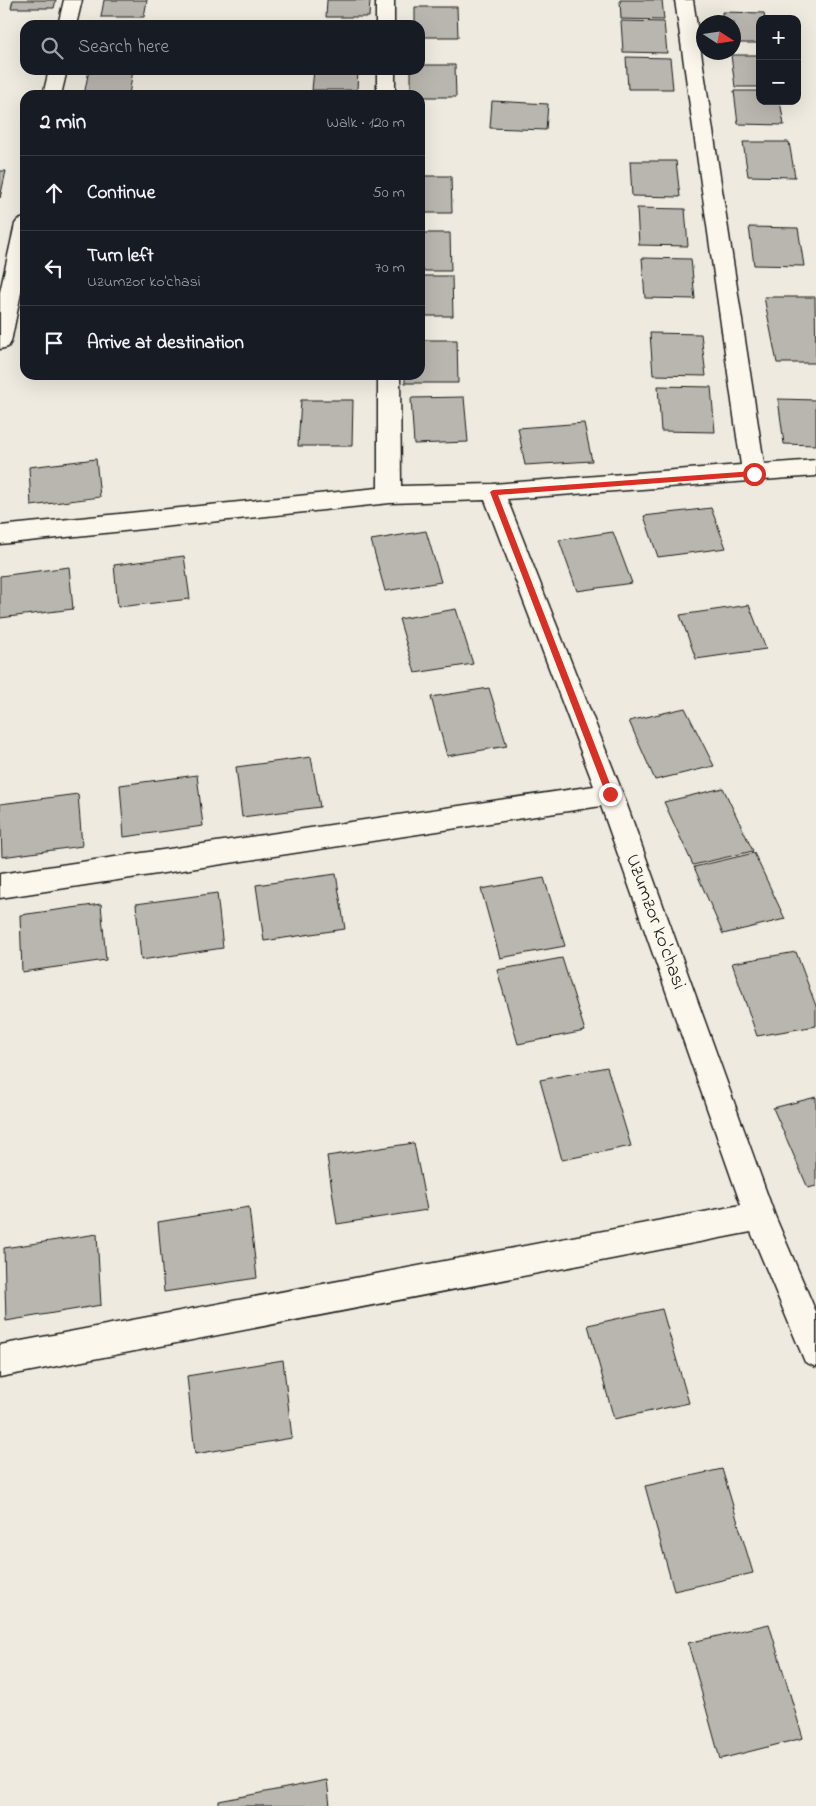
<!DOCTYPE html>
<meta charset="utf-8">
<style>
:root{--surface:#171b24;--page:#242831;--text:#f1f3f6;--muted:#9ea1a6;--line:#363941}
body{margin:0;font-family:"Indie Flower",sans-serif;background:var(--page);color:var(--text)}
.controls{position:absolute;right:15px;top:15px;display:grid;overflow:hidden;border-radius:10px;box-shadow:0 5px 20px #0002}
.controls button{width:45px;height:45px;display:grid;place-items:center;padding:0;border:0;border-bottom:1px solid var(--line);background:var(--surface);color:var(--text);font:25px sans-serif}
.compass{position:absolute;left:696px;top:15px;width:45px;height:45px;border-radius:50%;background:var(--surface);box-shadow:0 5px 20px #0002;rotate:102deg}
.stop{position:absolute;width:15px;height:15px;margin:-11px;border:4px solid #d93025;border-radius:50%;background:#fff}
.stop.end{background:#d93025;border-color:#fff;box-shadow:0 1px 5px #0008}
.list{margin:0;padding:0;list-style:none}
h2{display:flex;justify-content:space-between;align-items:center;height:65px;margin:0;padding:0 20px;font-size:21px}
h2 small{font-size:16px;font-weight:400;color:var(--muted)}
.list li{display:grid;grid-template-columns:32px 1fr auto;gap:15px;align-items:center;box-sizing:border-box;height:75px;padding:0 20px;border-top:1px solid var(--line)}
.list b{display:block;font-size:19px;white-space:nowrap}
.list p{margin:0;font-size:16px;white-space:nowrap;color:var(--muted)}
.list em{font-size:16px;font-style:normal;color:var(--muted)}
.icon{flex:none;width:28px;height:28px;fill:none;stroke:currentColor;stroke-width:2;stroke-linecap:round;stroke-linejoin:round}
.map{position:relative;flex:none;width:816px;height:1806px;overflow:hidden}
.search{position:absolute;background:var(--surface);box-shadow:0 5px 20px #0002;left:20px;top:20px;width:405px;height:55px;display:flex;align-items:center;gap:12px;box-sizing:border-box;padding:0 18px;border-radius:15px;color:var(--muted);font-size:19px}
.panel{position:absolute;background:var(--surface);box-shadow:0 5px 20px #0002;left:20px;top:90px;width:405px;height:290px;border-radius:15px}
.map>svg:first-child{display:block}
</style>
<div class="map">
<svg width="816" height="1806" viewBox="0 0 816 1806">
<rect width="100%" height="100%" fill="#eeeadf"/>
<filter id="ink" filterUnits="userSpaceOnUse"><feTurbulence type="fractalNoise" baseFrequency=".02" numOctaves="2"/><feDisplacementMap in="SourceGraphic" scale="10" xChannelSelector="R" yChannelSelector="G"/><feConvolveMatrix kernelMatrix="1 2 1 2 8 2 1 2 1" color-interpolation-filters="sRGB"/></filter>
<g filter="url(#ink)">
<!-- building -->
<g fill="#b9b6af" stroke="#1c1c1c">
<polygon points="13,0 56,0 54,8 11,8"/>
<polygon points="104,0 147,0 144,17 101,17"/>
<polygon points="327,0 370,0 369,17 326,17"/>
<polygon points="620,0 662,0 664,20 621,19"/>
<polygon points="415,7 457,7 458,37 420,37 420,25 415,25"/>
<polygon points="722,12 764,13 765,19 760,19 760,43 734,43 734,22 723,22"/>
<polygon points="621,21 664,22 667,53 623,52"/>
<polygon points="731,55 760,55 760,87 735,87"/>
<polygon points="626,57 670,58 673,89 628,89"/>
<polygon points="420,65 455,65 456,97 420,97 420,95 411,95 411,70 420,70"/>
<polygon points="89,70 133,70 129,95 84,95"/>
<polygon points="314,70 358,70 357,90 312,90"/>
<polygon points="734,91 760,91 760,101 780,101 784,125 738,124"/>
<polygon points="492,101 548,104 546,130 490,128"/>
<polygon points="743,142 789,142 795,177 748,176"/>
<polygon points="630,161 676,161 680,197 632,196"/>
<polygon points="0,171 6,171 0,198"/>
<polygon points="420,176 451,176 452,213 420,213"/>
<polygon points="637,208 685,209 688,246 639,245"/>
<polygon points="749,227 798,228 804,266 754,265"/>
<polygon points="420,233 450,233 451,271 420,271"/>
<polygon points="642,258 691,259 695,299 645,298"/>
<polygon points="420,276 452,276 453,316 420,316"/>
<polygon points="764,297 815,297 816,363 777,363"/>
<polygon points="650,333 701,334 706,376 653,375"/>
<polygon points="420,340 457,340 458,383 405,383 405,375 420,375"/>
<polygon points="658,386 711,387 715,432 661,431"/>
<polygon points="464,397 468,442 414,444 411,398"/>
<polygon points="778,399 816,400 816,445 784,444"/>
<polygon points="301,400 353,400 352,446 298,446"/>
<polygon points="584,423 592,461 525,465 518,428"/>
<polygon points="96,459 100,497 31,506 29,467"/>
<polygon points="711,508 726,548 658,557 644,516"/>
<polygon points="426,531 441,582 385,591 371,540"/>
<polygon points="613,532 632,583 577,591 559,540"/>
<polygon points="184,556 190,599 118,607 114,565"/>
<polygon points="69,567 73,609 0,618 0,576"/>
<polygon points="749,605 766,649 696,659 680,615"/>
<polygon points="456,609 473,664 415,673 399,619"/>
<polygon points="489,688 507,746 447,756 431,697"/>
<polygon points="685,708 714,766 655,780 629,721"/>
<polygon points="311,757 320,807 242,817 236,767"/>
<polygon points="197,775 203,826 124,837 120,785"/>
<polygon points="723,788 753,851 693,865 664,802"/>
<polygon points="78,794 82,846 2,857 0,804"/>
<polygon points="754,853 785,919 723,934 694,867"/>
<polygon points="336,874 345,929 264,941 256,885"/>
<polygon points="544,878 565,946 500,958 481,889"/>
<polygon points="217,893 223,948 141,960 136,904"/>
<polygon points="101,904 106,960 22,972 20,915"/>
<polygon points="796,952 816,1006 816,1026 757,1036 732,963"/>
<polygon points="562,958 585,1031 518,1044 497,970"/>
<polygon points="607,1067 631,1146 562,1160 540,1080"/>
<polygon points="816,1097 816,1186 808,1188 773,1108"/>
<polygon points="414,1143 427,1210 337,1224 327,1156"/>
<polygon points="249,1207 257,1278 164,1292 158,1222"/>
<polygon points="97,1234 101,1305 6,1321 4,1248"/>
<polygon points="662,1309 689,1403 614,1419 588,1325"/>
<polygon points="283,1360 292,1438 195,1454 187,1376"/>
<polygon points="722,1469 753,1573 674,1591 645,1486"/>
<polygon points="769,1624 803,1738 720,1759 688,1643"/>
<polygon points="327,1780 330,1806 219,1806 219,1801"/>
</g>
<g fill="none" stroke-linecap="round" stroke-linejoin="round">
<!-- minor casing -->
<g stroke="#1c1c1c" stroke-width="3">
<g id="minor">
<polygon points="64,0 82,0 76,25 58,25"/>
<rect x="376" y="0" width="18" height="25"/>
<polygon points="675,0 693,0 764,464 816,460 816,476 507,499 623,794 775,1216 816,1312 816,1367 805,1362 751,1232 0,1377 0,1345 741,1205 601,806 0,898 0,874 594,786 485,500 390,503 0,544 0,526 378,488 378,375 400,375 401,486 493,484 741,465"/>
<polygon points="49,70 67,70 61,95 43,95"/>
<rect x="377" y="70" width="18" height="25"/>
<polygon points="25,218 25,273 11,342 8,347 0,349 0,292 15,224 18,220"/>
</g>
</g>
<!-- minor -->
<use href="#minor" fill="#fbf7ec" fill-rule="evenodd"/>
</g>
</g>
<!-- route -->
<polygon fill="#d93025" points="754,471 757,474 754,476 498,495 614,794 613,797 607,797 490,492 493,490"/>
<g text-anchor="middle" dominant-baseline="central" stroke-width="4.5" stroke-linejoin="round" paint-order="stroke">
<!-- street labels -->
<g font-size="20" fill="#1c1c1c" stroke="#fbf7ec">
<text transform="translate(655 922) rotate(70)">Uzumzor ko'chasi</text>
</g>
</g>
</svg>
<div class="controls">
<button>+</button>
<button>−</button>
</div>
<svg class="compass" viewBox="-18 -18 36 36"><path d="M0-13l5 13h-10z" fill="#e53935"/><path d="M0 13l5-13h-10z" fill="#9ea1a6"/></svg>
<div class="stop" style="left:754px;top:474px"></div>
<div class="stop end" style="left:610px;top:794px"></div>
<div class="search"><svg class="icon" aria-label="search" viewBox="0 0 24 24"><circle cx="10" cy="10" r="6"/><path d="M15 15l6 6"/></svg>Search here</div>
<section class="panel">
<h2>2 min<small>Walk · 120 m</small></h2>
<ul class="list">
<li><svg class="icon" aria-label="ahead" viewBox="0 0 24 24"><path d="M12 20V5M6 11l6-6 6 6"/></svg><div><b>Continue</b></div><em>50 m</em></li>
<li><svg class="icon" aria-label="left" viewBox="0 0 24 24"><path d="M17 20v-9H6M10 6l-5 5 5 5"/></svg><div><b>Turn left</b><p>Uzumzor ko'chasi</p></div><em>70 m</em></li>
<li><svg class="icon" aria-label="arrive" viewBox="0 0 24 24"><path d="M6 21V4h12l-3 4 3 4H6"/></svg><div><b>Arrive at destination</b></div></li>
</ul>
</section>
</div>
